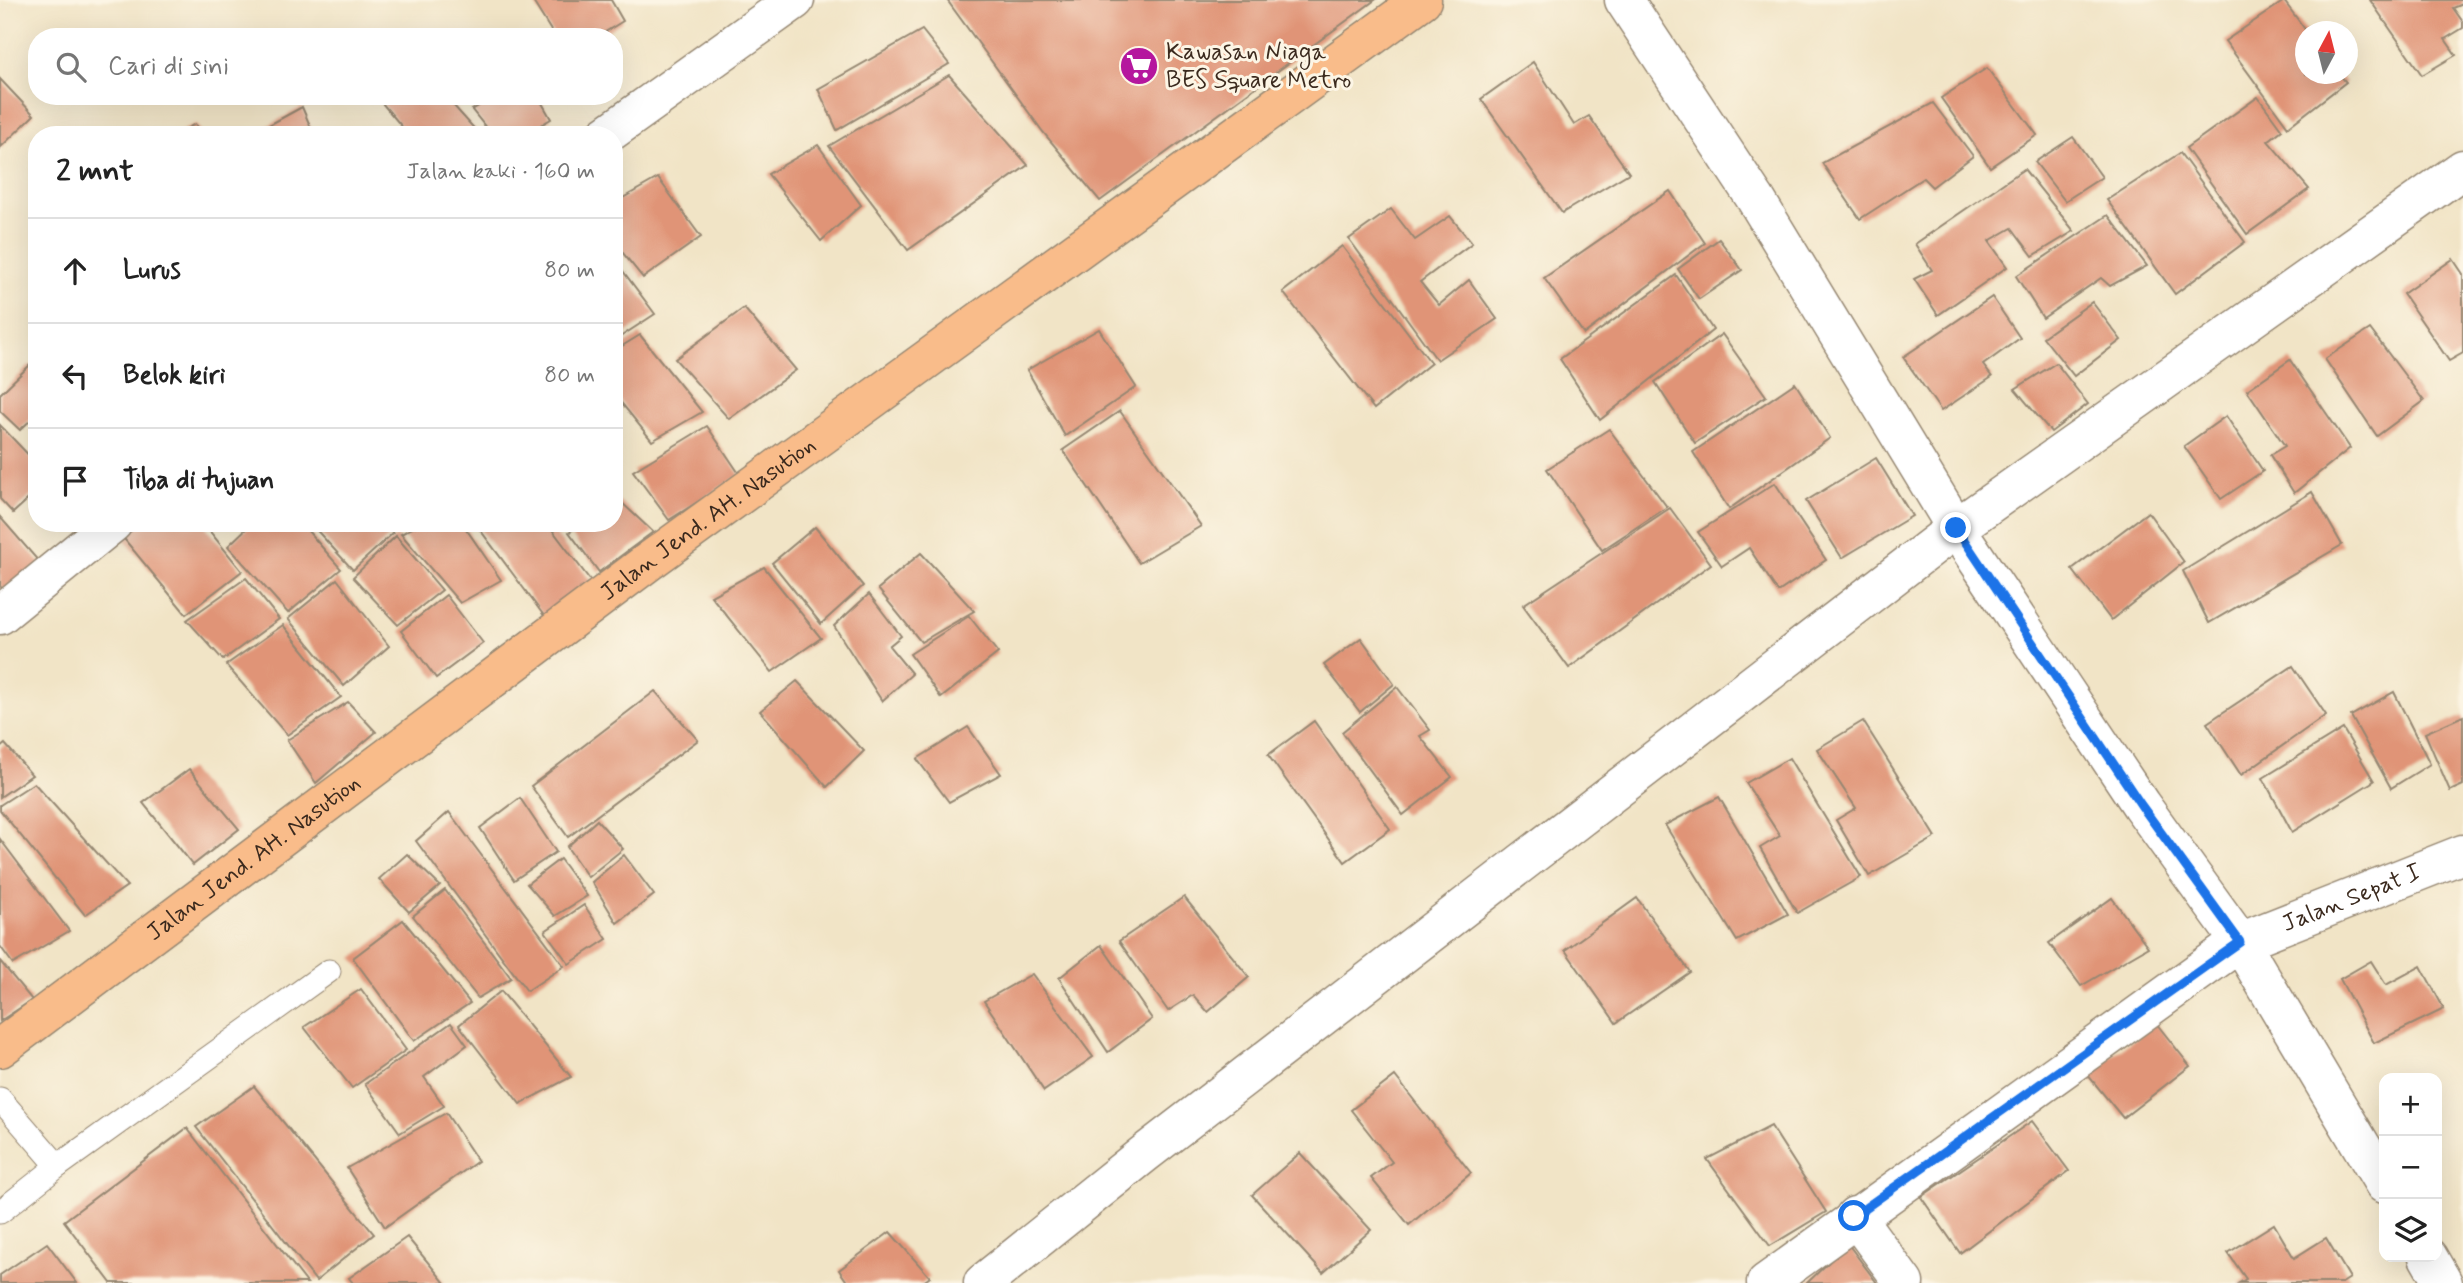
<!DOCTYPE html>
<html lang="id">
<meta charset="utf-8">
<style>
:root{--surface:#fff;--page:#f6f6f6;--text:#222;--muted:#767676;--line:#e0e0e0}
body{margin:0;font-family:Mynerve,sans-serif;background:var(--page);color:var(--text)}
.controls{position:absolute;right:21px;bottom:21px;display:grid;overflow:hidden;border-radius:14px;box-shadow:0 7px 28px #0002}
.controls button{width:63px;height:63px;display:grid;place-items:center;padding:0;border:0;border-bottom:2px solid var(--line);background:var(--surface);color:var(--text);font:35px sans-serif}
.compass{position:absolute;left:2295px;top:21px;width:63px;height:63px;border-radius:50%;background:var(--surface);box-shadow:0 7px 28px #0002;rotate:7deg}
.stop{position:absolute;width:21px;height:21px;margin:-16px;border:5px solid #1a73e8;border-radius:50%;background:#fff}
.stop.end{background:#1a73e8;border-color:#fff;box-shadow:0 2px 7px #0008}
.list{margin:0;padding:0;list-style:none}
h2{display:flex;justify-content:space-between;align-items:center;height:91px;margin:0;padding:0 28px;font-size:30px}
h2 small{font-size:23px;font-weight:400;color:var(--muted)}
.list li{display:grid;grid-template-columns:46px 1fr auto;gap:21px;align-items:center;box-sizing:border-box;height:105px;padding:0 28px;border-top:2px solid var(--line)}
.list b{display:block;font-size:26px;white-space:nowrap}
.list em{font-size:23px;font-style:normal;color:var(--muted)}
.icon{flex:none;width:38px;height:38px;fill:none;stroke:currentColor;stroke-width:2;stroke-linecap:round;stroke-linejoin:round}
.map{position:relative;flex:none;width:2463px;height:1283px;overflow:hidden}
.search{position:absolute;background:var(--surface);box-shadow:0 7px 28px #0002;left:28px;top:28px;width:595px;height:77px;display:flex;align-items:center;gap:18px;box-sizing:border-box;padding:0 24px;border-radius:28px;color:var(--muted);font-size:26px}
.panel{position:absolute;background:var(--surface);box-shadow:0 7px 28px #0002;left:28px;top:126px;width:595px;height:406px;border-radius:28px}
.map>svg:first-child{display:block}
</style>
<div class="map">
<svg width="2463" height="1283" viewBox="0 0 2463 1283">
<rect width="100%" height="100%" fill="#fcf5e5"/>
<filter id="ink" filterUnits="userSpaceOnUse"><feTurbulence type="fractalNoise" baseFrequency=".0143" numOctaves="2"/><feDisplacementMap in="SourceGraphic" scale="14" xChannelSelector="R" yChannelSelector="G"/><feConvolveMatrix kernelMatrix="1 2 1 2 8 2 1 2 1" color-interpolation-filters="sRGB"/></filter>
<filter id="wash" filterUnits="userSpaceOnUse"><feTurbulence type="fractalNoise" baseFrequency=".00686" numOctaves="4" result="noise"/><feDisplacementMap in="SourceGraphic" scale="28" xChannelSelector="R" yChannelSelector="G"/><feGaussianBlur stdDeviation="1.57" result="paint"/><feColorMatrix in="noise" values="0 0 0 0 0 0 0 0 0 0 0 0 0 0 0 0 0 1.4 0 .05"/><feComposite in="paint" operator="in"/></filter>
<g filter="url(#wash)">
<rect width="100%" height="100%" fill="#f1e4c6"/>
<g id="blocks">
<!-- building -->
<g fill="#e09477">
<polygon points="532,0 611,0 623,21 597,37 555,37"/>
<polygon points="947,0 1375,0 1100,201 1043,132"/>
<polygon points="2370,0 2463,0 2463,4 2453,8 2463,22 2463,28 2445,39 2456,55 2422,75"/>
<polygon points="2284,1 2307,32 2306,74 2339,74 2346,82 2288,127 2225,41"/>
<polygon points="922,30 949,64 837,130 818,89"/>
<polygon points="1533,62 1574,125 1589,116 1629,173 1562,213 1481,99"/>
<polygon points="1987,68 2037,135 1990,167 1941,98"/>
<polygon points="949,75 1028,165 908,250 829,146"/>
<polygon points="0,79 34,115 0,148"/>
<polygon points="376,96 445,96 480,135 409,135"/>
<polygon points="495,96 538,96 551,119 523,135 492,135 472,110"/>
<polygon points="2258,97 2282,130 2268,141 2309,189 2247,234 2186,148"/>
<polygon points="1933,103 1973,156 1932,187 1923,178 1860,219 1822,163"/>
<polygon points="302,107 314,135 251,135"/>
<polygon points="195,124 204,135 175,135"/>
<polygon points="2073,137 2102,177 2065,201 2035,162"/>
<polygon points="818,145 861,205 821,241 768,174"/>
<polygon points="2180,153 2245,242 2175,294 2107,200"/>
<polygon points="2024,169 2074,231 2033,256 2012,228 1989,241 2007,267 1938,315 1914,279 1932,270 1915,244"/>
<polygon points="658,178 701,237 643,278 614,242 614,203"/>
<polygon points="1670,191 1705,243 1584,334 1544,278"/>
<polygon points="1391,209 1415,240 1450,216 1472,243 1420,282 1439,305 1469,280 1497,319 1437,360 1349,239"/>
<polygon points="2108,215 2147,266 2110,286 2101,278 2043,318 2016,276"/>
<polygon points="1719,239 1742,270 1699,299 1678,269"/>
<polygon points="1342,246 1431,363 1374,409 1283,292"/>
<polygon points="614,259 655,314 614,341"/>
<polygon points="2453,259 2463,274 2463,353 2449,361 2403,294"/>
<polygon points="1676,275 1713,330 1600,420 1560,359"/>
<polygon points="1992,297 2020,338 1983,365 1992,377 1941,411 1903,357"/>
<polygon points="2092,302 2121,340 2074,376 2043,337"/>
<polygon points="744,308 796,370 729,419 675,359"/>
<polygon points="1099,329 1136,387 1065,436 1027,370"/>
<polygon points="2370,329 2424,401 2377,436 2325,359"/>
<polygon points="1722,334 1766,396 1695,443 1655,382"/>
<polygon points="640,335 702,412 652,441 614,394 614,351"/>
<polygon points="2290,360 2350,448 2294,493 2270,455 2285,446 2247,390"/>
<polygon points="2056,363 2088,404 2051,432 2015,389"/>
<polygon points="30,365 37,372 37,414 20,430 0,411 0,394"/>
<polygon points="1795,383 1830,438 1729,509 1693,452"/>
<polygon points="1120,411 1201,526 1139,563 1063,450"/>
<polygon points="2226,416 2263,471 2221,499 2184,446"/>
<polygon points="0,425 37,464 37,491 13,513 0,499"/>
<polygon points="707,426 740,475 669,520 633,471"/>
<polygon points="1609,429 1667,507 1602,550 1547,469"/>
<polygon points="1876,458 1912,516 1842,558 1806,501"/>
<polygon points="1775,483 1826,560 1778,592 1749,548 1722,566 1698,532"/>
<polygon points="2312,492 2342,545 2209,623 2183,571"/>
<polygon points="620,501 653,532 599,572 569,532 584,523 614,523 614,505"/>
<polygon points="1670,508 1711,564 1569,668 1523,605"/>
<polygon points="2148,512 2184,562 2111,620 2072,569"/>
<polygon points="0,517 41,564 4,591 0,586"/>
<polygon points="135,523 203,523 242,571 186,614 120,534"/>
<polygon points="252,523 301,523 341,569 288,613 228,546"/>
<polygon points="310,523 384,523 393,533 353,570"/>
<polygon points="421,523 462,523 501,580 460,603 401,534"/>
<polygon points="475,523 547,523 593,584 545,617"/>
<polygon points="815,527 863,586 821,624 772,563"/>
<polygon points="396,536 442,590 398,625 353,577"/>
<polygon points="921,553 974,611 921,642 878,589"/>
<polygon points="764,567 821,638 772,672 711,596"/>
<polygon points="246,578 279,619 223,660 187,620"/>
<polygon points="337,579 389,646 344,686 288,619"/>
<polygon points="869,594 901,636 889,646 912,674 882,701 834,626"/>
<polygon points="446,595 483,643 436,678 401,631"/>
<polygon points="969,616 998,653 941,698 910,654"/>
<polygon points="283,625 341,697 287,735 226,665"/>
<polygon points="1361,638 1394,684 1360,712 1324,665"/>
<polygon points="2293,666 2326,715 2241,775 2207,723"/>
<polygon points="797,681 864,751 827,787 760,711"/>
<polygon points="1397,687 1430,730 1420,736 1452,777 1403,815 1342,732"/>
<polygon points="655,691 698,740 568,837 531,786"/>
<polygon points="2394,692 2430,764 2391,788 2351,716"/>
<polygon points="348,702 376,732 316,783 287,740"/>
<polygon points="2463,716 2463,785 2450,791 2425,733"/>
<polygon points="1314,721 1390,829 1345,862 1268,755"/>
<polygon points="1863,721 1936,837 1869,876 1836,820 1856,808 1817,749"/>
<polygon points="968,727 1001,774 949,802 917,759"/>
<polygon points="2343,729 2374,781 2292,832 2263,778"/>
<polygon points="5,744 32,775 0,797 0,748"/>
<polygon points="1789,758 1861,877 1797,913 1760,848 1780,836 1746,783"/>
<polygon points="189,769 239,829 193,865 143,803"/>
<polygon points="34,783 127,886 85,915 0,810 0,805"/>
<polygon points="1719,797 1788,914 1737,941 1665,825"/>
<polygon points="520,798 556,852 514,880 480,828"/>
<polygon points="449,812 564,966 527,991 416,841"/>
<polygon points="597,820 623,849 588,877 567,847"/>
<polygon points="0,839 69,931 13,964 0,946"/>
<polygon points="407,854 440,886 409,912 379,879"/>
<polygon points="624,855 654,895 617,923 592,882"/>
<polygon points="560,859 587,896 555,916 527,884"/>
<polygon points="445,890 511,978 478,998 413,916"/>
<polygon points="1184,897 1249,977 1208,1012 1193,995 1168,1011 1119,941"/>
<polygon points="1637,898 1690,972 1616,1023 1565,950"/>
<polygon points="2112,898 2148,947 2081,986 2049,943"/>
<polygon points="584,905 607,939 569,964 545,931"/>
<polygon points="403,920 470,1003 414,1041 353,958"/>
<polygon points="1101,945 1152,1019 1108,1052 1059,978"/>
<polygon points="0,961 32,1000 0,1021"/>
<polygon points="2371,961 2386,985 2421,966 2444,1009 2374,1043 2340,979"/>
<polygon points="1032,974 1093,1057 1044,1091 984,1001"/>
<polygon points="361,989 406,1050 352,1088 304,1027"/>
<polygon points="501,991 571,1077 520,1104 459,1025"/>
<polygon points="451,1023 467,1045 424,1077 444,1106 400,1133 365,1084"/>
<polygon points="2156,1023 2190,1066 2123,1118 2087,1074"/>
<polygon points="1395,1076 1471,1173 1409,1225 1371,1178 1392,1162 1351,1110"/>
<polygon points="254,1086 374,1234 316,1281 196,1127"/>
<polygon points="446,1113 478,1161 385,1227 347,1168"/>
<polygon points="2032,1121 2069,1171 1960,1253 1921,1197"/>
<polygon points="1771,1126 1826,1212 1770,1246 1707,1159"/>
<polygon points="187,1128 307,1283 111,1283 64,1221"/>
<polygon points="1300,1153 1371,1230 1323,1273 1252,1195"/>
<polygon points="2274,1224 2294,1258 2326,1238 2350,1278 2342,1283 2239,1283 2246,1279 2228,1253"/>
<polygon points="890,1232 930,1277 922,1283 848,1283 839,1270"/>
<polygon points="407,1237 445,1283 353,1283 349,1278"/>
<polygon points="47,1243 77,1283 0,1283 0,1275"/>
<polygon points="1848,1244 1877,1283 1807,1283"/>
</g>
</g>
</g>
<g filter="url(#ink)">
<use href="#blocks" fill-opacity="0" stroke="#968772" stroke-width="2"/>
<g fill="none" stroke-linecap="round" stroke-linejoin="round">
<!-- service casing -->
<g stroke="#968772" stroke-width="25">
<g id="service">
<polyline points="0,1099 58,1166 0,1212"/>
<polyline points="58,1166 329,971"/>
</g>
</g>
<!-- minor casing -->
<g stroke="#968772" stroke-width="41">
<g id="minor">
<polyline points="606,135 795,0"/>
<polyline points="0,615 113,523"/>
<polyline points="1855,1216 1904,1283"/>
<polyline points="983,1283 1144,1154 1956,528 2463,169"/>
<path id="s1" d="M1766,1283l474,-341 223,-88"/>
</g>
</g>
<!-- tertiary casing -->
<g stroke="#968772" stroke-width="41">
<g id="tertiary">
<polyline points="1624,0 1755,198 1956,528 2141,805 2240,942 2384,1184"/>
<polyline points="2428,1257 2443,1283"/>
</g>
</g>
<!-- trunk casing -->
<g stroke="#968772" stroke-width="41">
<g id="trunk">
<path id="s2" d="M0,1048l648,-486 774,-562"/>
</g>
</g>
<!-- service -->
<use href="#service" stroke="#fff" stroke-width="23"/>
<!-- minor -->
<use href="#minor" stroke="#fff" stroke-width="38"/>
<!-- tertiary -->
<use href="#tertiary" stroke="#fff" stroke-width="38"/>
<!-- trunk -->
<use href="#trunk" stroke="#f9bc8a" stroke-width="38"/>
</g>
</g>
<g fill="none" stroke-linecap="round" stroke-linejoin="round" filter="url(#ink)">
<!-- route -->
<polyline stroke="#1a73e8" stroke-width="9" points="1854,1216 2240,942 2141,805 1956,528"/>
</g>
<!-- icons -->
<defs>
<g id="supermarket-disc" transform="scale(2.0125)"><circle r="9.5" fill="#b5179e" stroke="#fcf5e5"/><path d="M-6-5.5h2.5l.6 2H6L4.5 2H-2.5L-4.4-4H-6ZM-1.5 3.2a1.3 1.3 0 1 0 .1 0ZM3 3.2a1.3 1.3 0 1 0 .1 0Z" fill="#fff"/></g>
</defs>
<g fill-rule="evenodd">
<use href="#supermarket-disc" x="1139" y="66"/>
</g>
<g text-anchor="middle" dominant-baseline="central" stroke-width="6" stroke-linejoin="round" paint-order="stroke">
<!-- poi labels -->
<g font-size="24" fill="#3b2a1e" stroke="#fcf5e5" text-anchor="start">
<text x="1166" y="52">Kawasan Niaga<tspan x="1166" dy="28">BES Square Metro</tspan></text>
</g>
<!-- street labels -->
<g font-size="24" fill="#3b2a1e" stroke="#fcf5e5">
<text stroke="none"><textPath href="#s2" startOffset="884">Jalan Jend. AH. Nasution</textPath></text>
<text stroke="none"><textPath href="#s2" startOffset="317">Jalan Jend. AH. Nasution</textPath></text>
<text stroke="none"><textPath href="#s1" startOffset="704">Jalan Sepat I</textPath></text>
</g>
</g>
</svg>
<div class="controls">
<button>+</button>
<button>−</button>
<button><svg class="icon" aria-label="layers" viewBox="0 0 24 24"><path d="M12 4l9 5-9 5-9-5zM3 14l9 5 9-5"/></svg></button>
</div>
<svg class="compass" viewBox="-18 -18 36 36"><path d="M0-13l5 13h-10z" fill="#e53935"/><path d="M0 13l5-13h-10z" fill="#767676"/></svg>
<div class="stop" style="left:1854px;top:1216px"></div>
<div class="stop end" style="left:1956px;top:528px"></div>
<div class="search"><svg class="icon" aria-label="search" viewBox="0 0 24 24"><circle cx="10" cy="10" r="6"/><path d="M15 15l6 6"/></svg>Cari di sini</div>
<section class="panel">
<h2>2 mnt<small>Jalan kaki · 160 m</small></h2>
<ul class="list">
<li><svg class="icon" aria-label="ahead" viewBox="0 0 24 24"><path d="M12 20V5M6 11l6-6 6 6"/></svg><div><b>Lurus</b></div><em>80 m</em></li>
<li><svg class="icon" aria-label="left" viewBox="0 0 24 24"><path d="M17 20v-9H6M10 6l-5 5 5 5"/></svg><div><b>Belok kiri</b></div><em>80 m</em></li>
<li><svg class="icon" aria-label="arrive" viewBox="0 0 24 24"><path d="M6 21V4h12l-3 4 3 4H6"/></svg><div><b>Tiba di tujuan</b></div></li>
</ul>
</section>
</div>
